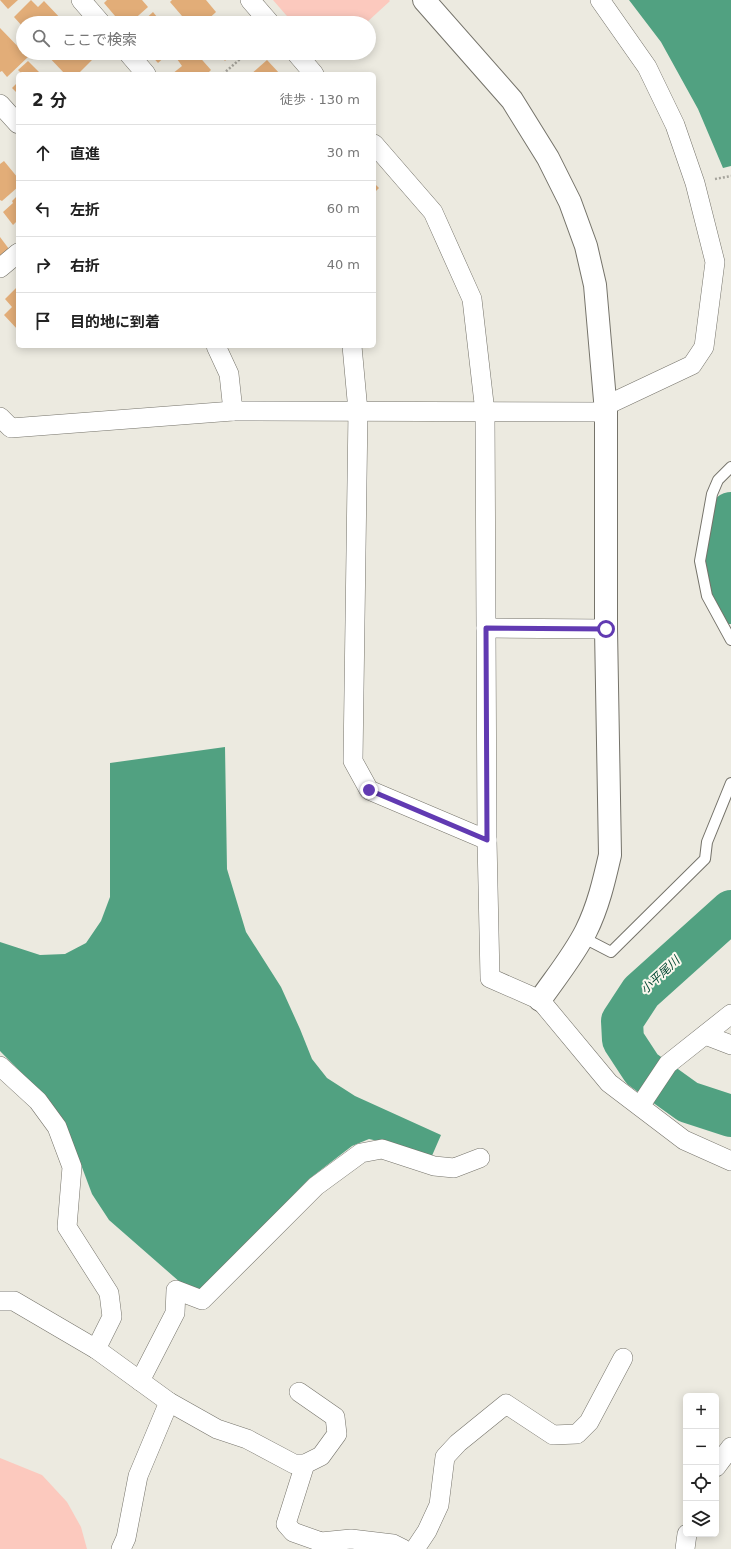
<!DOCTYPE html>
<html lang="ja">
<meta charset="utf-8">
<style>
:root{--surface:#fff;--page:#f2f2f2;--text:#222;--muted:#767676;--line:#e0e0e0}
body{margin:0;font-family:"DejaVu Sans","Noto Sans JP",sans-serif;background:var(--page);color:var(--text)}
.controls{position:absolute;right:12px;bottom:12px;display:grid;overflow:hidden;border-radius:6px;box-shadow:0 2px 10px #0003}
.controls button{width:36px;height:36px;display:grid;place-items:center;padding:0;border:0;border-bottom:1px solid var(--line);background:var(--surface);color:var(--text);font:20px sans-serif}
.stop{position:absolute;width:12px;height:12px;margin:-9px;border:3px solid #613ab2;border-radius:50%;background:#fff}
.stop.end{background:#613ab2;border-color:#fff;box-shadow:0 1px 4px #0008}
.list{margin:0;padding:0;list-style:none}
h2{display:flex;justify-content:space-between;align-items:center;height:52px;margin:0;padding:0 16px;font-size:17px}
h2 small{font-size:13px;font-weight:400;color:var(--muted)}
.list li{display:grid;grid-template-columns:26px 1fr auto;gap:12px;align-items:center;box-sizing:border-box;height:56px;padding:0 16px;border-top:1px solid var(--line)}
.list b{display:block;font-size:15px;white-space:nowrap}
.list em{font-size:13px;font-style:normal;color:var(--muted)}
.icon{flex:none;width:22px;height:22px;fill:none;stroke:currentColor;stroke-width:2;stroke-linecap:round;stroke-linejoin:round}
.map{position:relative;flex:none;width:731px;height:1549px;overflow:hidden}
.search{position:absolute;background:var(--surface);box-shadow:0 2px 10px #0003;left:16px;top:16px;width:360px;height:44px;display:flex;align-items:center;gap:10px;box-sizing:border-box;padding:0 14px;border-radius:22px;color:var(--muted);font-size:15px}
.panel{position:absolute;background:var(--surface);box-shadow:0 2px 10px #0003;left:16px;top:72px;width:360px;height:276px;border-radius:6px}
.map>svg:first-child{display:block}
</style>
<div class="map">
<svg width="731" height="1549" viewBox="0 0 731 1549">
<rect width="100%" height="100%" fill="#eceae0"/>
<!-- green -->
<g fill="#fcc9be">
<polygon points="273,0 389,0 390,1 366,23 293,23"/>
<polygon points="0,1458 42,1475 67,1502 81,1527 87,1549 0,1549"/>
</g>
<!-- water -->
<g fill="#51a181">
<polygon points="629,0 731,0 731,166 723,168 698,109 661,42"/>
<polygon points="225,747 227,869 246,932 281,987 300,1029 312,1059 327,1078 355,1096 441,1135 431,1158 396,1145 369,1139 352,1146 309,1179 230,1260 197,1297 109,1220 92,1194 68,1130 51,1103 0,1051 0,942 40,955 65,954 86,943 101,921 110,897 110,763"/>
</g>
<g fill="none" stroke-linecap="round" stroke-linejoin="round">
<!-- river -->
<g stroke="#51a181" stroke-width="42">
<polyline points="731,513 725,538 721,573 731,603"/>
<polyline points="731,911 641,992 622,1021 623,1040 642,1069 688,1102 731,1116"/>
</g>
</g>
<!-- building -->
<g fill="#e2ad78">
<polygon points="0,0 18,0 8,9"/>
<polygon points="31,0 38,7 44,1 63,21 60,23 23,23 23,27 14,17"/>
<polygon points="107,0 142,0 148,7 130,23 121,23 104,3"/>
<polygon points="172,0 206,0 216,12 204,23 188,23 170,2"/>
<polygon points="153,12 162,23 141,23"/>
<polygon points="220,16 226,23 212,23"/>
<polygon points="236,17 241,23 229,23"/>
<polygon points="169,18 173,23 163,23"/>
<polygon points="0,28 28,57 7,77 2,71 0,72"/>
<polygon points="45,53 91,53 95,57 78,74 65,74"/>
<polygon points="149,53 169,53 158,63"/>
<polygon points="183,53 196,53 211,70 207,74 172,74 182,66 177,59"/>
<polygon points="218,53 233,53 225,61"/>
<polygon points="267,60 280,74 251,74"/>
<polygon points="28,61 41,74 22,74 18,70"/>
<polygon points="18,82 18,94 12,88"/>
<polygon points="4,161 18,178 18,187 2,201 0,200 0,164"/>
<polygon points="374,183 379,188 374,193"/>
<polygon points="18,195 18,220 13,225 3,212 13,203 12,201"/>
<polygon points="0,237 9,249 0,257"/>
<polygon points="18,286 18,330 4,315 12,307 5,299"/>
</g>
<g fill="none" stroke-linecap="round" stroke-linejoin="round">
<!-- service casing -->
<g stroke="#75736a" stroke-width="12">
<g id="service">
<polyline points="731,467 718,480 712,494 700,561 707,596 731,640"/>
<polyline points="582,937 611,952 705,859 707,842 731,783"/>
</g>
</g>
<!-- minor casing -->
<g stroke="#75736a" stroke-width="20">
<g id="minor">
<polyline points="81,0 101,23"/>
<polyline points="250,0 270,23"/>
<polyline points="600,0 647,67 675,125 695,183 715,262 704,347 692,365 605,406"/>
<polyline points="128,53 146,74"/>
<polyline points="296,53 314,74"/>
<polyline points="0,104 18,124"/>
<polyline points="374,144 433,212 472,299 485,412 487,840 490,978 540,1000 609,1083 684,1140 731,1161"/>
<polyline points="0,268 18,253"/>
<polyline points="216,346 229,374 233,411"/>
<polyline points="352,346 358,411 353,761 369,790 487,840"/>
<polyline points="0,417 11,428 233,411 606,412"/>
<polyline points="486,628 606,629"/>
<polyline points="705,1035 731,1045"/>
<polyline points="0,1066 38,1101 57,1127 72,1167 67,1227 109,1293 112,1317 96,1349"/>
<polyline points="640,1106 668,1064 731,1014"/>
<polyline points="0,1301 14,1301 96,1349 169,1402 217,1429 247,1439 294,1464 305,1464 321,1456 337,1434 335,1417 299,1392"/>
<polyline points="140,1381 175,1313 176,1290 202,1300 316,1186 361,1153 382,1149 434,1166 454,1168 480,1158"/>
<polyline points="305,1464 286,1524 293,1532 321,1542 351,1539 393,1544 403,1549"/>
<polyline points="716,1467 731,1447"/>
<polyline points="121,1549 126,1538 138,1476 169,1402"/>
<polyline points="415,1549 427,1531 439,1505 445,1457 458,1443 506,1404 553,1435 577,1434 589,1422 623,1358"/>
<polyline points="685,1549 687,1534"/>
</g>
</g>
<!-- tertiary casing -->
<g stroke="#75736a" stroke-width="24">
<path id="tertiary" d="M424,0l88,100 36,58 22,44 16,44 9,39 11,127v217l4,226c-6,26 -12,52 -24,76 -12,24 -30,46 -46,69"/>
</g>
<!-- path -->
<g stroke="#a6a49c" stroke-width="2.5" stroke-dasharray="2 2" stroke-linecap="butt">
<polyline points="223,74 247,53"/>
<polyline points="715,179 731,176"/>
</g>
<!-- service -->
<use href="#service" stroke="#fff" stroke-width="10"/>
<!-- minor -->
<use href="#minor" stroke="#fff" stroke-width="19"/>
<!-- tertiary -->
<use href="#tertiary" stroke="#fff" stroke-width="22"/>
</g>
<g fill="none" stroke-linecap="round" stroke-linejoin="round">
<!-- route -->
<polyline stroke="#613ab2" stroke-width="5" points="369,790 487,840 486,628 606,629"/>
</g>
<g text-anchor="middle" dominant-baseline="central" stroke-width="4" stroke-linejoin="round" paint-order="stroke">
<!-- water labels -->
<g font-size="12" font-style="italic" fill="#004732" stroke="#f9f7ed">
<text transform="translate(660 975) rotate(-43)">小平尾川</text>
</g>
</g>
</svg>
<div class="controls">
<button>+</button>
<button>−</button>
<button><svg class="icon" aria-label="locate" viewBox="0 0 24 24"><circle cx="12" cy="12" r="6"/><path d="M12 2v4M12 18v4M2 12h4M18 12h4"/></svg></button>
<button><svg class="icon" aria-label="layers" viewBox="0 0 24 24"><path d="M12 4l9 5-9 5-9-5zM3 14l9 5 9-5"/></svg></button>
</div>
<div class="stop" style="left:606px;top:629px"></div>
<div class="stop end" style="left:369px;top:790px"></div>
<div class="search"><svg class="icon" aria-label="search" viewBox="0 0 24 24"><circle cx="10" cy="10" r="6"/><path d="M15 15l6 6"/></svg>ここで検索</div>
<section class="panel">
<h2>2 分<small>徒歩 · 130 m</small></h2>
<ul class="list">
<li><svg class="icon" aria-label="ahead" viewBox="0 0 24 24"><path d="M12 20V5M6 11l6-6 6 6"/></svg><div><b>直進</b></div><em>30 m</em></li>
<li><svg class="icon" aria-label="left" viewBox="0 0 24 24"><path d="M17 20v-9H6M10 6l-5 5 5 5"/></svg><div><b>左折</b></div><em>60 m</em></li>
<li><svg class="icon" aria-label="right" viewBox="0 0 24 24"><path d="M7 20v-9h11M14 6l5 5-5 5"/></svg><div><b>右折</b></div><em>40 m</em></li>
<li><svg class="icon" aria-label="arrive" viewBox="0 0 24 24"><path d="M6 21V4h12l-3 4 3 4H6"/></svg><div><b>目的地に到着</b></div></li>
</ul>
</section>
</div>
